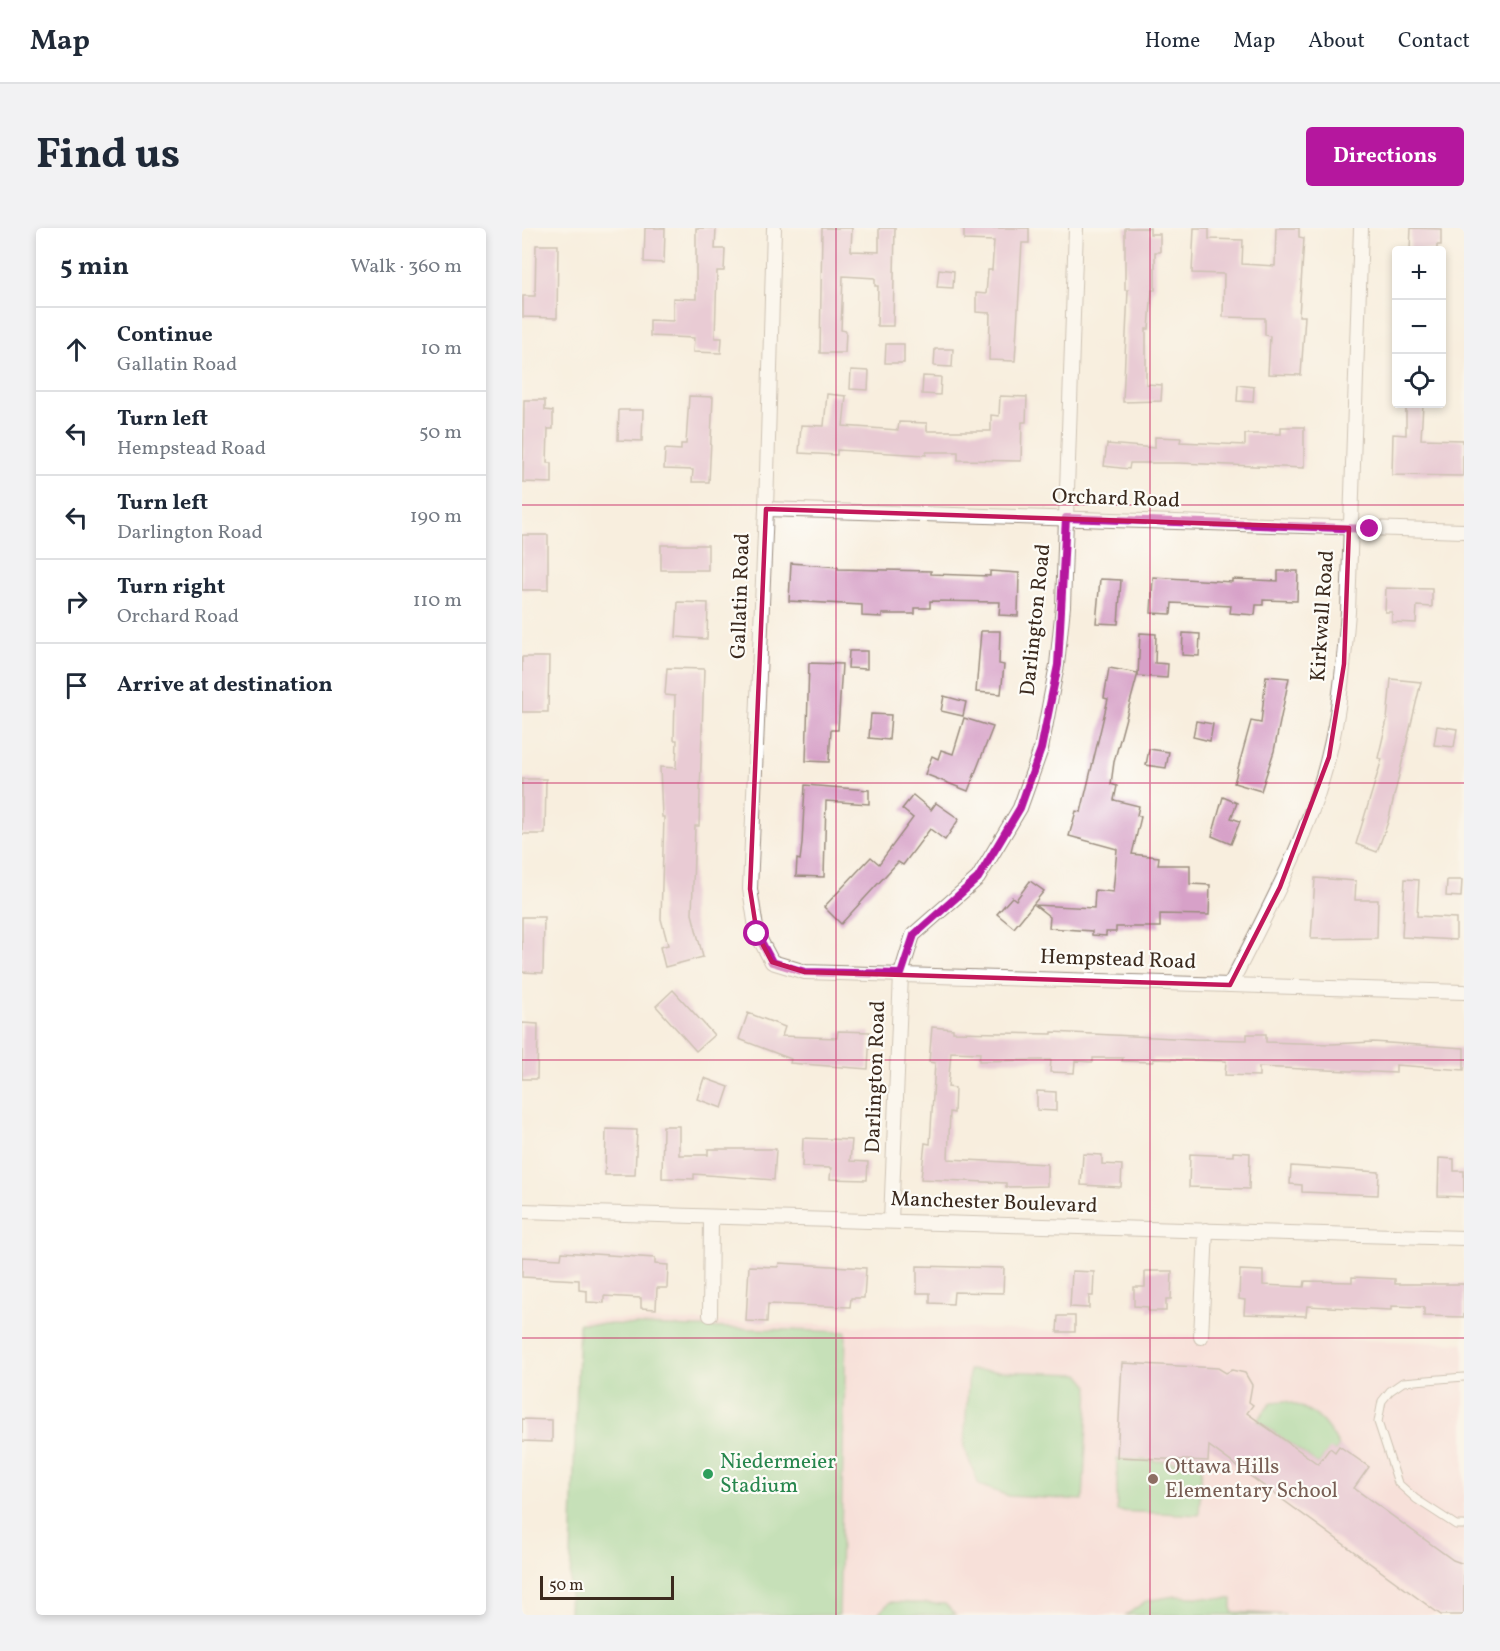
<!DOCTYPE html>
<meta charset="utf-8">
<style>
:root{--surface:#fff;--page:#f2f2f3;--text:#1f2937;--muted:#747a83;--line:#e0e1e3;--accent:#b5179e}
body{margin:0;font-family:Vollkorn,serif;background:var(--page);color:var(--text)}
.controls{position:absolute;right:18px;top:18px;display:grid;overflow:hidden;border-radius:6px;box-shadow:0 3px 9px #0003}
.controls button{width:54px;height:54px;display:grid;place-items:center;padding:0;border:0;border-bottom:2px solid var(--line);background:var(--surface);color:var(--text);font:30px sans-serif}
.scale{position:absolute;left:18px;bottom:15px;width:134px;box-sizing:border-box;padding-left:6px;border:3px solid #3b2a1e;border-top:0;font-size:16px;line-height:21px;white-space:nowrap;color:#3b2a1e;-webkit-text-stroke:4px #fdfcf7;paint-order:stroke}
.stop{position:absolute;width:18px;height:18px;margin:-14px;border:4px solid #b5179e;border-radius:50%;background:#fff}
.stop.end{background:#b5179e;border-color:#fff;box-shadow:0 2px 6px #0008}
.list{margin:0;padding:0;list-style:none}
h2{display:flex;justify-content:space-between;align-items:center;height:78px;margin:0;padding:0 24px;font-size:26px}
h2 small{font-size:20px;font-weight:400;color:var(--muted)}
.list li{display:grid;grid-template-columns:39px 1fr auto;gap:18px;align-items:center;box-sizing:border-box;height:84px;padding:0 24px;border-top:2px solid var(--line)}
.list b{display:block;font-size:22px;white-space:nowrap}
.list p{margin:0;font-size:20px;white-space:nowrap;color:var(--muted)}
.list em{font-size:20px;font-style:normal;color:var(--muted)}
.icon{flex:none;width:33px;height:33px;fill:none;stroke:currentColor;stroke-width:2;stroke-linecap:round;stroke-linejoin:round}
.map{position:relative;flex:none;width:942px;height:1387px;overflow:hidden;border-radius:6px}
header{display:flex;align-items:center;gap:36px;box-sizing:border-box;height:84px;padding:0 30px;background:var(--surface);border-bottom:2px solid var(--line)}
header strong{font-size:28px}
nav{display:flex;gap:33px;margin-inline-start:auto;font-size:21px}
.intro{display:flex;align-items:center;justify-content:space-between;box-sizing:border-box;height:144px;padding:0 36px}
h1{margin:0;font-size:42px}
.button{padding:15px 27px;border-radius:6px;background:var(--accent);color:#fff;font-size:21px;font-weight:700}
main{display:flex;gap:36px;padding:0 36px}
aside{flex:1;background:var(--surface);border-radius:6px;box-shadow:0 3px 9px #0003}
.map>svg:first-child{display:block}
</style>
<header>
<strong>Map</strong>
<nav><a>Home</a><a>Map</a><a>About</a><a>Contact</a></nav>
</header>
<div class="intro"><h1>Find us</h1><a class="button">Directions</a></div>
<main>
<aside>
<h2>5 min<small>Walk · 360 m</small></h2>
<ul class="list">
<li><svg class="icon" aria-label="ahead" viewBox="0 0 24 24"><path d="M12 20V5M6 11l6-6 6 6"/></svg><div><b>Continue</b><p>Gallatin Road</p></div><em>10 m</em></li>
<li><svg class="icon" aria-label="left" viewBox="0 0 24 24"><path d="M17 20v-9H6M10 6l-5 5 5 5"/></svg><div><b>Turn left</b><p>Hempstead Road</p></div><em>50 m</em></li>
<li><svg class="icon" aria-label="left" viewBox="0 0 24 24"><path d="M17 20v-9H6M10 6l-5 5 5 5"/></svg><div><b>Turn left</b><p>Darlington Road</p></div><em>190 m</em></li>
<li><svg class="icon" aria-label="right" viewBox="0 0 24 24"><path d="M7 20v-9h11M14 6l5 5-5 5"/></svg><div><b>Turn right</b><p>Orchard Road</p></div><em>110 m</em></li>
<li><svg class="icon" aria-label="arrive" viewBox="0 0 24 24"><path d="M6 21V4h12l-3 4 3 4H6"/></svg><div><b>Arrive at destination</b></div></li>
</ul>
</aside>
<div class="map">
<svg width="942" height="1387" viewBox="0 0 942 1387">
<rect width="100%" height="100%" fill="#fdfcf7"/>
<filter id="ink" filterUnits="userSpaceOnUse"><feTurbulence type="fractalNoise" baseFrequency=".0167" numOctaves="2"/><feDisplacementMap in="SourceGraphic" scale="12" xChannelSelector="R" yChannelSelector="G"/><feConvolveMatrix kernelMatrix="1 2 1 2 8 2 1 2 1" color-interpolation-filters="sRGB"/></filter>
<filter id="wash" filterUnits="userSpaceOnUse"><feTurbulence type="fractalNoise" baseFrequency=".008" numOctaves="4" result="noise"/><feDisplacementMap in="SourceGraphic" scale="24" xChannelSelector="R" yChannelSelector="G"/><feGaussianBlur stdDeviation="1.35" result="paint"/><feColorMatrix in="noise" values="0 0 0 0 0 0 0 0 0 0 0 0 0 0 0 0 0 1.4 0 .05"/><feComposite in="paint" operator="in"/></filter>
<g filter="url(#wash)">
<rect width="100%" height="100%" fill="#f8eede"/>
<!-- built -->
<polygon fill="#f7cfd3" points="60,1090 942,1115 942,1387 50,1387"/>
<!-- green -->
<g fill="#8acf89" stroke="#627c54" stroke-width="1.5">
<polygon points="57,1095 324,1104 317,1387 47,1387"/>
<polygon points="447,1142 557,1146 567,1158 561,1272 486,1268 457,1257 442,1219"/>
<path d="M764,1173c29,10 38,18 53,45l-4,6 -5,-3 -12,15 -61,-44 15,-18z"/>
<polygon points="595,1231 680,1235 677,1287 595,1283"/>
<polygon points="653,1368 710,1371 710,1384 764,1387 604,1387 624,1373"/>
<polygon points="368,1374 423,1376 434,1387 355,1387"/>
</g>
<g id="blocks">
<!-- building -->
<g fill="#d7a1c8">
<polygon points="123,0 143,0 142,35 122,34"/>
<polygon points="174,0 194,0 193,21 203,21 202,43 195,43 193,110 200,110 199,125 171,124 172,110 128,108 128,92 151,93 151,70 174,71"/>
<polygon points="300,0 330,0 329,23 357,24 357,0 373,0 371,98 355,98 356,58 353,58 353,50 321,48 319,102 324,103 323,125 298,125"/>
<polygon points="442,0 507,0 507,15 500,15 493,133 467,132 468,85 454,84 454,65 464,66 466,42 470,42 472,13 442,12"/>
<polygon points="603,0 628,0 628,6 638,6 638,24 633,24 633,62 630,62 627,101 624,101 624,156 640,157 639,173 601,174 606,62 603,62"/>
<polygon points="672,0 687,0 687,11 721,12 720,36 753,38 754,0 777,0 777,9 782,10 777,88 783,88 779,147 746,146 748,108 743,107 743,90 701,89 702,46 670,45"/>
<polygon points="889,0 919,1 919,17 915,17 915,22 888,22"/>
<polygon points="14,17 36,17 35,90 1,89 1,68 13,68"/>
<polygon points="417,41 432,43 431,60 415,59"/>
<polygon points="364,116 382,116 382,135 363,135"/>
<polygon points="413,121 431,121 430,139 412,138"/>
<polygon points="329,142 347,143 346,162 328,161"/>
<polygon points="401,148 419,149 418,167 400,166"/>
<polygon points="716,157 732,159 731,174 715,173"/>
<polygon points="305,166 324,168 321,198 376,202 377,194 405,195 405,203 469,203 469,187 477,188 478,168 505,169 504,194 500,194 499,233 436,232 436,224 404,224 404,227 315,222 315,227 277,225 279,197 302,198"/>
<polygon points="167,168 191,169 187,254 170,254 171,242 142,241 143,221 159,222 159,216 164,216"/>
<polygon points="2,172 23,172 23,182 31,183 31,201 26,201 25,235 30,235 30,255 1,254"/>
<polygon points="884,176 901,176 899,211 941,212 941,248 870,247 871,206 884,207"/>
<polygon points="97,182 121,182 120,213 96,212"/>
<polygon points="759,199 782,199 782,240 658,235 608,235 607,241 582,238 585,216 633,220 633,209 659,210 658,214 723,217 723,206 759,206"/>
<rect x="0" y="307" width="26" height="55"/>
<rect x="139" y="317" width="47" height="25"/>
<polygon points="269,335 316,339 316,341 409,343 409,346 468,348 468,343 497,345 496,388 477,387 478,374 408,373 408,380 393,380 393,386 360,386 360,389 340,388 340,377 267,373"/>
<polygon points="756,343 776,343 775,373 741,372 741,377 734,377 733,387 708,385 709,378 650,375 649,386 629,385 631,349 710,354 710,351 756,353"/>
<polygon points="578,351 599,352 596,396 574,395"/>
<polygon points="864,360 910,361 910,379 895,378 894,395 870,394 870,384 863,384"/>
<polygon points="156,374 186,375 185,411 154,409"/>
<polygon points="459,403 478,403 477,436 482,437 479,466 454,464"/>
<polygon points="618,405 634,406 633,435 646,436 645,450 616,448"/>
<polygon points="661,405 678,406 677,428 660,427"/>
<polygon points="327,423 345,423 345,441 326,440"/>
<polygon points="0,429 27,429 26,484 0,484"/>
<polygon points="287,435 320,436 316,502 309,502 307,534 284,533"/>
<polygon points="145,440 182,441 177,598 173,598 170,686 181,729 143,739 138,719 146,717 139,691 142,589 140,589 138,539 154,540 155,512 152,512 153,468 143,467"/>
<polygon points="587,440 616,445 592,534 589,556 595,558 592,572 617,578 615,587 619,589 610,626 637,629 636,637 668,637 668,656 688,657 687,687 638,686 638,699 594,699 594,704 584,704 584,708 570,707 570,703 527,700 528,689 513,677 572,680 573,662 591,664 595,621 547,608 554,583 559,584 586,471 582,470"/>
<polygon points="744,448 767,450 752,523 739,563 712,555 729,493 739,495"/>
<polygon points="869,451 899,454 866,594 855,624 834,616 860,531 856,530 865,492"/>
<polygon points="422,468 444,474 441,488 419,483"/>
<polygon points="349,486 369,487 367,512 347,510"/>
<polygon points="442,490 471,499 446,563 403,546 410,528 416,531 419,522 431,526"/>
<polygon points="674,493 691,496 688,513 671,509"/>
<polygon points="915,498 935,501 932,519 912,517"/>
<polygon points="627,521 647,524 644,540 624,537"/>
<polygon points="0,551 24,551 23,606 0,606"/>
<polygon points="283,557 347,562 347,576 304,573 302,649 274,648 275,631 278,632 280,616"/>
<polygon points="391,567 409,582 414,575 437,591 423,612 408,601 381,637 376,634 319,696 302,679 349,629 357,636 391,590 380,581"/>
<polygon points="701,569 715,575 709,590 718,593 709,616 690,608"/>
<polygon points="793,650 834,653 833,672 856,672 855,710 789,711"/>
<polygon points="883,651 897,652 895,688 934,690 934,712 880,709"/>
<polygon points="925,652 940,652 939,669 924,668"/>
<polygon points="508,653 522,663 492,700 475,686 490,669 494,672"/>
<polygon points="0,689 22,689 21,745 0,744"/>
<polygon points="151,762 192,807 174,823 134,778"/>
<polygon points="226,785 263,799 260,808 315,810 316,803 348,804 346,841 268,835 269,831 217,811"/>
<polygon points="0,795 16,796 15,851 0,851"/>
<polygon points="410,799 431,801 431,804 530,806 530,804 672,811 725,812 725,806 744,806 744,814 810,816 851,814 942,820 942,842 874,837 874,845 737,839 737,848 703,847 704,833 631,831 631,834 600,833 601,830 571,830 571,834 553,833 552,845 528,844 529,832 457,833 458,825 429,824 426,859 433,860 432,885 428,884 426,931 525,936 525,958 484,959 484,955 399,951 403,915 408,916 413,835 407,834"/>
<polygon points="182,850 207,859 200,880 175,871"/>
<polygon points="515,863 534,864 534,883 515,882"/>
<polygon points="141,898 157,898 157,927 186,927 186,921 254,921 252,952 172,946 172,951 140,950"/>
<polygon points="84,901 115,902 113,947 83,947"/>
<polygon points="281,910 330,912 328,933 346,934 345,952 308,951 309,940 280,939"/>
<polygon points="711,924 728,925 727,961 667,959 668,926 711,928"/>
<polygon points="561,926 580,927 580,936 600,937 599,959 559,957"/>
<polygon points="917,930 932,931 932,943 942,943 942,969 916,968"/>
<polygon points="769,938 857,944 856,967 780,964 780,957 768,956"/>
<polygon points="40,1024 133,1030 133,1036 146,1037 145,1060 135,1060 134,1081 119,1080 119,1070 82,1068 82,1075 65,1074 65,1063 57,1062 57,1052 0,1049 0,1029 39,1031"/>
<polygon points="257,1035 344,1040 342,1070 329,1070 328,1079 246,1076 245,1094 224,1093 227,1038 256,1039"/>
<polygon points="395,1038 482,1040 481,1065 432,1064 431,1076 408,1075 408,1065 395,1065"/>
<polygon points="718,1042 741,1043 741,1057 782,1059 783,1053 830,1054 830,1049 873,1051 873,1056 942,1056 942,1089 902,1088 902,1079 869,1078 869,1082 785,1078 784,1088 722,1086 723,1072 717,1071"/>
<polygon points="550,1043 572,1044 571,1068 567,1068 567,1080 548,1079"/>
<polygon points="623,1043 650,1043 649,1071 644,1071 644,1083 626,1083 626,1079 612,1078 612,1059 623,1059"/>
<polygon points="536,1088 553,1088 553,1104 535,1104"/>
<polygon points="600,1135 696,1140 704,1145 710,1142 723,1145 730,1157 727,1174 731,1177 725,1185 796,1236 808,1220 813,1224 817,1218 847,1239 832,1260 931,1332 942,1336 942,1387 919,1387 687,1218 686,1233 595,1229"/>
<polygon points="0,1191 30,1192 30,1214 0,1213"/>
</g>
</g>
</g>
<g filter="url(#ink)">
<use href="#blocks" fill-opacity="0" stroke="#9a8c7e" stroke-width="1.5"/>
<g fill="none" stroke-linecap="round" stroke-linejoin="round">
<!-- service casing -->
<g stroke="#9a8c7e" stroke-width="9">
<polyline id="service" points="942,1149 881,1154 868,1163 860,1173 856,1194 876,1255 894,1271 934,1297 942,1297"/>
</g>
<!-- minor casing -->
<g stroke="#9a8c7e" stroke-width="16">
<g id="minor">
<polyline points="252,0 244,281 228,661 235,706 250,734 283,744 942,764"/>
<polyline points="244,281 942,303"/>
<path d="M708,757c37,-73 78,-147 98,-227 12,-47 16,-98 20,-146l13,-384"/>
<polyline points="0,983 942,1010"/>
<polyline points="369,993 379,746 391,707 456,650 498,580 519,521 535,437 541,378 554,0"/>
<polyline points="188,1087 189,989"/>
<polyline points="679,1109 684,1002"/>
</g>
</g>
<!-- service -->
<use href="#service" stroke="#fff" stroke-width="7"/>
<!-- minor -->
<use href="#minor" stroke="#fff" stroke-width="14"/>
</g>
</g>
<g fill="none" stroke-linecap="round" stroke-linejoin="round" filter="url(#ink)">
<!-- route -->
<polyline stroke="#b5179e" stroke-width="8" points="235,706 250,734 283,744 379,746 392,707 456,650 498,580 519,521 536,437 544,290 848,301"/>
</g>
<!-- marked area -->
<path d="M0 0H942V1387H0ZM244,281l583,19 -5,136 -15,93 -49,130 -50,98 -425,-13 -33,-10 -15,-28 -7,-45z" fill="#f8eede" fill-opacity=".55" fill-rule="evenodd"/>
<path fill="none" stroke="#c2185b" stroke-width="4.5" stroke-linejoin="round" d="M244,281l583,19 -5,136 -15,93 -49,130 -50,98 -425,-13 -33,-10 -15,-28 -7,-45z"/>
<!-- grid -->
<path fill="none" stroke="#c2185b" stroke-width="1.5" stroke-opacity="0.55" d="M314,0v1387M628,0v1387M0,277h942M0,555h942M0,832h942M0,1110h942"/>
<!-- markers -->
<circle fill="#2e9e5b" stroke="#fdfcf7" stroke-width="2" cx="186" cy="1246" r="6"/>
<circle fill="#8d6e63" stroke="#fdfcf7" stroke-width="2" cx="631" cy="1251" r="6"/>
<g text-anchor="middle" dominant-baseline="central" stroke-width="4.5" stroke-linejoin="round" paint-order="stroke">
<!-- street labels -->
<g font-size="21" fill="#3b2a1e" stroke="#fdfcf7">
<text transform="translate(594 271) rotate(2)">Orchard Road</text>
<text transform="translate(219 368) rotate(-88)">Gallatin Road</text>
<text transform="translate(801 388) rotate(-86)">Kirkwall Road</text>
<text transform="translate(514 392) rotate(-84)">Darlington Road</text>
<text transform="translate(596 732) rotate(2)">Hempstead Road</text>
<text transform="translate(354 849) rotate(-88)">Darlington Road</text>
<text transform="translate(472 975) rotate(2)">Manchester Boulevard</text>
</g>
<!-- leisure labels -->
<g font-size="21" fill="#27864d" stroke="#fdfcf7" text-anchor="start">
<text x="198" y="1234">Niedermeier<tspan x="198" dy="24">Stadium</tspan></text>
</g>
<!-- education labels -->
<g font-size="21" fill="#785e54" stroke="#fdfcf7" text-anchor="start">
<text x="643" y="1239">Ottawa Hills<tspan x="643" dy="24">Elementary School</tspan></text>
</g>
</g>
</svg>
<div class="controls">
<button>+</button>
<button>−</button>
<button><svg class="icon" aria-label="locate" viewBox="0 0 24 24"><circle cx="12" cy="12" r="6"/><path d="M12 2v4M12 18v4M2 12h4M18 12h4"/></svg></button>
</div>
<div class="scale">50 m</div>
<div class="stop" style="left:235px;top:706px"></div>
<div class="stop end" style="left:848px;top:301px"></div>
</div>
</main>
